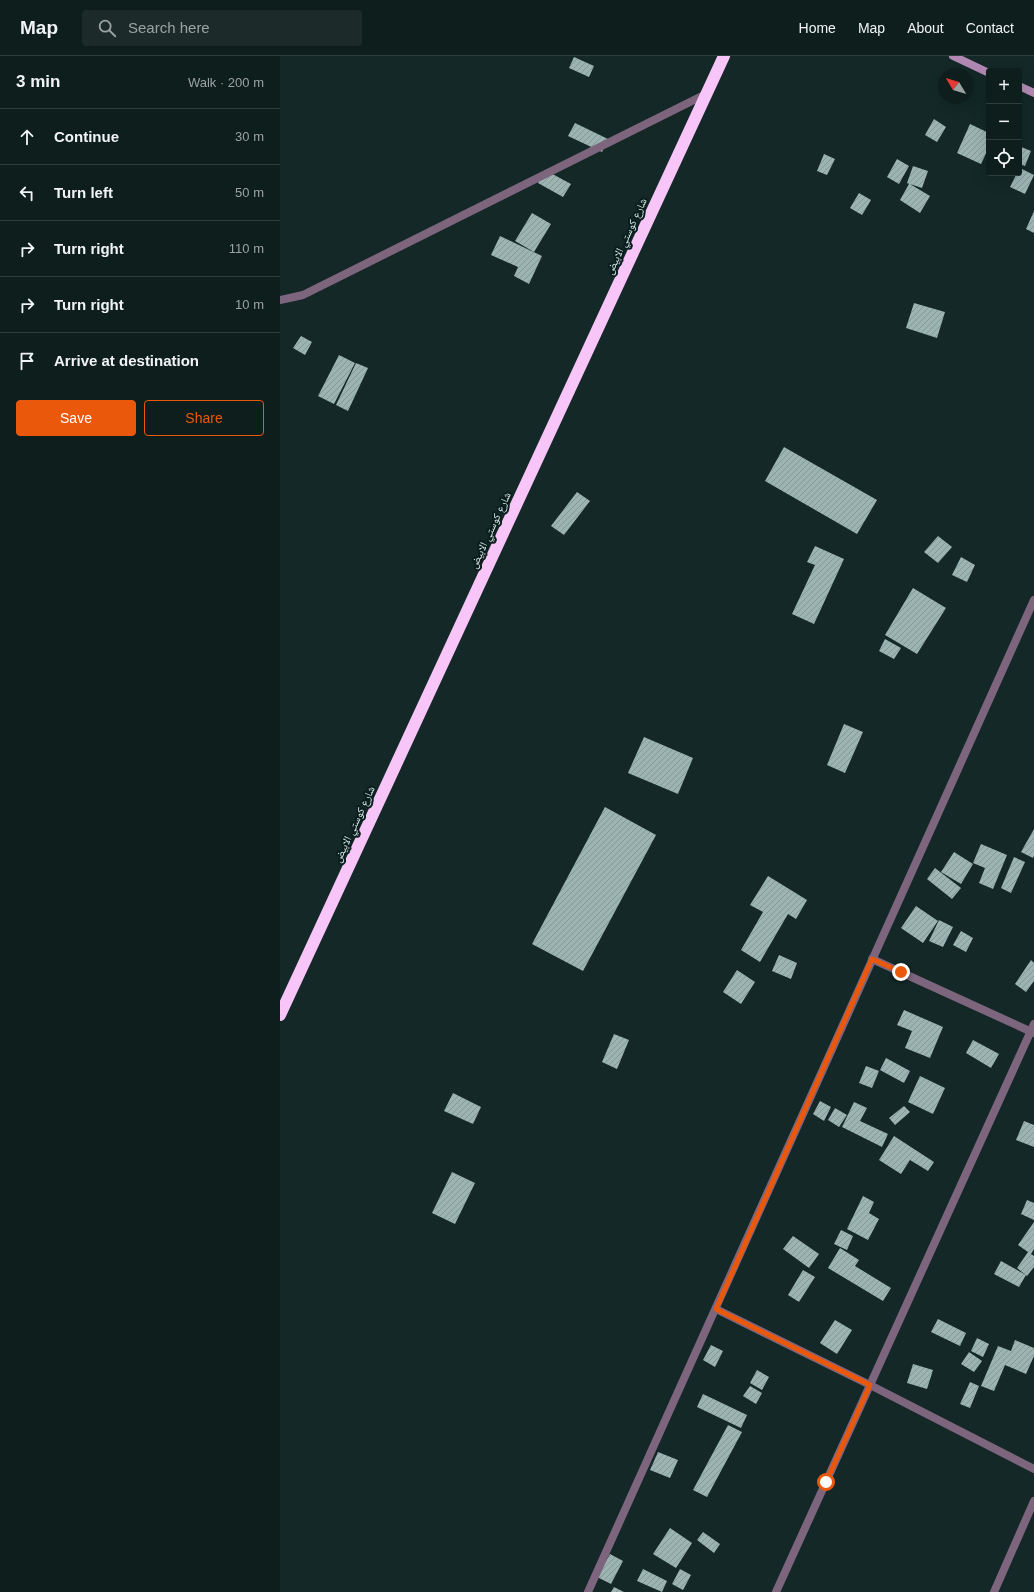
<!DOCTYPE html>
<meta charset="utf-8">
<style>
:root{--surface:#0e1e1d;--page:#1c2b2a;--text:#f1f3f6;--muted:#9ba2a4;--line:#2e3c3b;--accent:#ea580c}
body{margin:0;font-family:Helvetica,"Noto Naskh Arabic",sans-serif;background:var(--page);color:var(--text)}
.controls{position:absolute;right:12px;top:12px;display:grid;overflow:hidden;border-radius:4px;box-shadow:0 4px 16px #0002}
.controls button{width:36px;height:36px;display:grid;place-items:center;padding:0;border:0;border-bottom:1px solid var(--line);background:var(--surface);color:var(--text);font:20px sans-serif}
.compass{position:absolute;left:658px;top:12px;width:36px;height:36px;border-radius:50%;background:var(--surface);box-shadow:0 4px 16px #0002;rotate:308deg}
.stop{position:absolute;width:12px;height:12px;margin:-9px;border:3px solid #ea580c;border-radius:50%;background:#fff}
.stop.end{background:#ea580c;border-color:#fff;box-shadow:0 1px 4px #0008}
.list{margin:0;padding:0;list-style:none}
h2{display:flex;justify-content:space-between;align-items:center;height:52px;margin:0;padding:0 16px;font-size:17px}
h2 small{font-size:13px;font-weight:400;color:var(--muted)}
.list li{display:grid;grid-template-columns:26px 1fr auto;gap:12px;align-items:center;box-sizing:border-box;height:56px;padding:0 16px;border-top:1px solid var(--line)}
.list b{display:block;font-size:15px;white-space:nowrap}
.list em{font-size:13px;font-style:normal;color:var(--muted)}
.actions{display:flex;gap:8px;padding:12px 16px}
.actions a{flex:1;padding:9px 0;border:1px solid var(--accent);border-radius:4px;text-align:center;font-size:14px;color:var(--accent)}
.actions .main{background:var(--accent);color:#fff}
.icon{flex:none;width:22px;height:22px;fill:none;stroke:currentColor;stroke-width:2;stroke-linecap:round;stroke-linejoin:round}
.map{position:relative;flex:none;width:754px;height:1536px;overflow:hidden}
header{display:flex;align-items:center;gap:24px;box-sizing:border-box;height:56px;padding:0 20px;background:var(--surface);border-bottom:1px solid var(--line)}
header strong{font-size:19px}
nav{display:flex;gap:22px;margin-inline-start:auto;font-size:14px}
.search{width:280px;height:36px;background:var(--page);display:flex;align-items:center;gap:10px;box-sizing:border-box;padding:0 14px;border-radius:4px;color:var(--muted);font-size:15px}
main{display:flex}
aside{flex:1;background:var(--surface)}
.map>svg:first-child{display:block}
</style>
<header>
<strong>Map</strong>
<div class="search"><svg class="icon" aria-label="search" viewBox="0 0 24 24"><circle cx="10" cy="10" r="6"/><path d="M15 15l6 6"/></svg>Search here</div>
<nav><a>Home</a><a>Map</a><a>About</a><a>Contact</a></nav>
</header>
<main>
<aside>
<h2>3 min<small>Walk · 200 m</small></h2>
<ul class="list">
<li><svg class="icon" aria-label="ahead" viewBox="0 0 24 24"><path d="M12 20V5M6 11l6-6 6 6"/></svg><div><b>Continue</b></div><em>30 m</em></li>
<li><svg class="icon" aria-label="left" viewBox="0 0 24 24"><path d="M17 20v-9H6M10 6l-5 5 5 5"/></svg><div><b>Turn left</b></div><em>50 m</em></li>
<li><svg class="icon" aria-label="right" viewBox="0 0 24 24"><path d="M7 20v-9h11M14 6l5 5-5 5"/></svg><div><b>Turn right</b></div><em>110 m</em></li>
<li><svg class="icon" aria-label="right" viewBox="0 0 24 24"><path d="M7 20v-9h11M14 6l5 5-5 5"/></svg><div><b>Turn right</b></div><em>10 m</em></li>
<li><svg class="icon" aria-label="arrive" viewBox="0 0 24 24"><path d="M6 21V4h12l-3 4 3 4H6"/></svg><div><b>Arrive at destination</b></div></li>
</ul>
<div class="actions"><a class="main">Save</a><a>Share</a></div>
</aside>
<div class="map">
<svg width="754" height="1536" viewBox="0 0 754 1536">
<defs>
<pattern id="building-hatch" width="6" height="6" patternUnits="userSpaceOnUse"><rect width="6" height="6" fill="#9bb4b2"/><path d="M-1 1l2-2M0 6l6-6M5 7l2-2" fill="none" stroke="#859897"/></pattern>
</defs>
<rect width="100%" height="100%" fill="#132827"/>
<!-- building -->
<g fill="url(#building-hatch)">
<polygon points="294,1 314,10 309,21 289,12"/>
<polygon points="654,63 666,71 657,86 645,79"/>
<polygon points="295,67 328,83 322,96 288,80"/>
<polygon points="690,68 709,77 709,91 701,108 677,97"/>
<polygon points="739,90 751,95 745,110 739,108"/>
<polygon points="544,98 555,103 547,119 537,115"/>
<polygon points="617,103 629,110 619,128 607,121"/>
<polygon points="633,110 648,115 642,132 630,128 650,140 640,157 620,144 629,128 627,127"/>
<polygon points="740,112 754,119 745,138 730,131 737,117 739,117"/>
<polygon points="265,114 291,128 283,141 258,127"/>
<polygon points="579,137 591,144 582,159 570,152"/>
<polygon points="754,155 754,177 746,173"/>
<polygon points="252,157 271,168 254,196 235,185"/>
<polygon points="220,180 262,200 249,228 234,220 238,211 211,199"/>
<polygon points="634,247 665,256 657,282 626,272"/>
<polygon points="21,280 32,286 25,299 13,292"/>
<polygon points="59,299 75,307 54,348 38,340"/>
<polygon points="76,307 88,312 68,355 56,349"/>
<polygon points="504,391 597,444 577,478 485,425"/>
<polygon points="297,436 310,445 284,479 271,470"/>
<polygon points="658,480 672,491 658,507 644,496"/>
<polygon points="535,490 564,503 534,568 512,558 535,509 527,506"/>
<polygon points="681,501 695,509 687,526 672,519"/>
<polygon points="633,532 666,552 637,598 605,579"/>
<polygon points="605,583 621,592 614,603 599,595"/>
<polygon points="564,668 583,676 565,717 547,709"/>
<polygon points="364,681 413,702 398,738 348,717"/>
<polygon points="325,751 376,779 303,915 252,888"/>
<polygon points="754,773 754,800 753,802 741,796"/>
<polygon points="701,788 727,799 713,833 699,827 705,812 693,807"/>
<polygon points="674,796 693,808 681,828 661,816"/>
<polygon points="734,801 745,806 731,837 721,832"/>
<polygon points="655,812 681,832 672,843 647,823"/>
<polygon points="488,820 527,844 516,863 508,858 480,906 461,894 483,856 470,849"/>
<polygon points="636,850 658,865 643,887 621,872"/>
<polygon points="659,864 673,871 663,891 649,885"/>
<polygon points="681,875 693,882 686,896 673,889"/>
<polygon points="499,899 517,907 511,923 492,915"/>
<polygon points="751,904 754,907 754,925 746,936 735,928"/>
<polygon points="457,914 475,926 461,948 443,936"/>
<polygon points="624,954 663,971 650,1002 625,992 632,975 617,969"/>
<polygon points="334,978 349,984 337,1013 322,1006"/>
<polygon points="693,984 719,998 711,1012 686,997"/>
<polygon points="606,1002 630,1015 624,1027 600,1014"/>
<polygon points="586,1010 599,1015 592,1032 579,1027"/>
<polygon points="640,1020 665,1032 653,1058 628,1046"/>
<polygon points="173,1037 201,1051 193,1068 164,1055"/>
<polygon points="540,1045 551,1051 544,1065 533,1058"/>
<polygon points="574,1046 587,1052 580,1065 608,1078 602,1091 562,1071"/>
<polygon points="624,1050 630,1056 615,1069 609,1062"/>
<polygon points="555,1052 567,1059 559,1071 548,1064"/>
<polygon points="744,1065 754,1069 754,1091 736,1084"/>
<polygon points="614,1080 654,1106 648,1115 630,1104 621,1118 599,1104"/>
<polygon points="172,1116 195,1127 175,1168 152,1157"/>
<polygon points="583,1140 594,1146 589,1157 599,1163 588,1184 567,1173"/>
<polygon points="747,1144 754,1147 754,1164 741,1158"/>
<polygon points="754,1166 754,1193 751,1198 754,1200 754,1211 747,1220 737,1212 748,1196 738,1189"/>
<polygon points="561,1174 573,1180 567,1194 554,1188"/>
<polygon points="513,1180 539,1198 529,1212 503,1193"/>
<polygon points="560,1192 579,1204 575,1210 611,1232 603,1245 548,1212"/>
<polygon points="721,1205 746,1219 739,1231 714,1218"/>
<polygon points="523,1214 535,1221 519,1246 508,1239"/>
<polygon points="658,1263 686,1277 680,1290 651,1276"/>
<polygon points="555,1264 572,1274 557,1298 540,1287"/>
<polygon points="697,1282 709,1288 703,1301 691,1295"/>
<polygon points="735,1284 754,1292 754,1300 746,1318 725,1309 714,1335 701,1330 718,1290 731,1295"/>
<polygon points="431,1289 443,1295 435,1311 423,1304"/>
<polygon points="689,1296 702,1305 694,1316 681,1308"/>
<polygon points="633,1308 653,1314 647,1333 627,1327"/>
<polygon points="477,1314 489,1321 482,1334 470,1327"/>
<polygon points="690,1326 699,1330 690,1352 680,1348"/>
<polygon points="470,1330 482,1337 476,1348 463,1340"/>
<polygon points="423,1338 467,1359 461,1372 417,1351"/>
<polygon points="448,1369 462,1376 427,1441 413,1434"/>
<polygon points="378,1396 398,1404 390,1422 370,1414"/>
<polygon points="390,1472 412,1487 396,1512 373,1498"/>
<polygon points="423,1476 440,1488 434,1497 417,1484"/>
<polygon points="330,1498 343,1505 331,1528 317,1521"/>
<polygon points="363,1513 387,1525 382,1536 357,1525"/>
<polygon points="400,1513 411,1519 403,1534 392,1528"/>
<polygon points="334,1531 344,1536 331,1536"/>
</g>
<g fill="none" stroke-linecap="round" stroke-linejoin="round">
<!-- street -->
<g stroke="#7e657e" stroke-width="8">
<polyline points="0,244 23,239 426,38"/>
<polyline points="592,903 754,977"/>
<polyline points="436,1253 590,1329 754,1413"/>
<polyline points="308,1536 754,544"/>
<polyline points="496,1536 754,968"/>
<polyline points="714,1536 754,1445"/>
</g>
<!-- secondary -->
<g stroke="#b289b3" stroke-width="8">
<polyline points="673,0 709,17"/>
<polyline points="739,30 754,37"/>
</g>
<!-- highway -->
<polyline stroke="#f8c5f8" stroke-width="12" points="0,959 444,0"/>
</g>
<g fill="none" stroke-linecap="round" stroke-linejoin="round">
<!-- route -->
<polyline stroke="#ea580c" stroke-width="5" points="546,1426 590,1329 436,1253 592,903 621,916"/>
</g>
<g text-anchor="middle" dominant-baseline="central" stroke-width="4" stroke-linejoin="round" paint-order="stroke">
<!-- street labels -->
<g font-size="11" fill="#dde9e8" stroke="#091e1d">
<text transform="translate(346 180) rotate(-65)">شارع كوستي الابيض</text>
<text transform="translate(210 474) rotate(-65)">شارع كوستي الابيض</text>
<text transform="translate(74 768) rotate(-65)">شارع كوستي الابيض</text>
</g>
</g>
</svg>
<div class="controls">
<button>+</button>
<button>−</button>
<button><svg class="icon" aria-label="locate" viewBox="0 0 24 24"><circle cx="12" cy="12" r="6"/><path d="M12 2v4M12 18v4M2 12h4M18 12h4"/></svg></button>
</div>
<svg class="compass" viewBox="-18 -18 36 36"><path d="M0-13l5 13h-10z" fill="#e53935"/><path d="M0 13l5-13h-10z" fill="#9ba2a4"/></svg>
<div class="stop" style="left:546px;top:1426px"></div>
<div class="stop end" style="left:621px;top:916px"></div>
</div>
</main>
